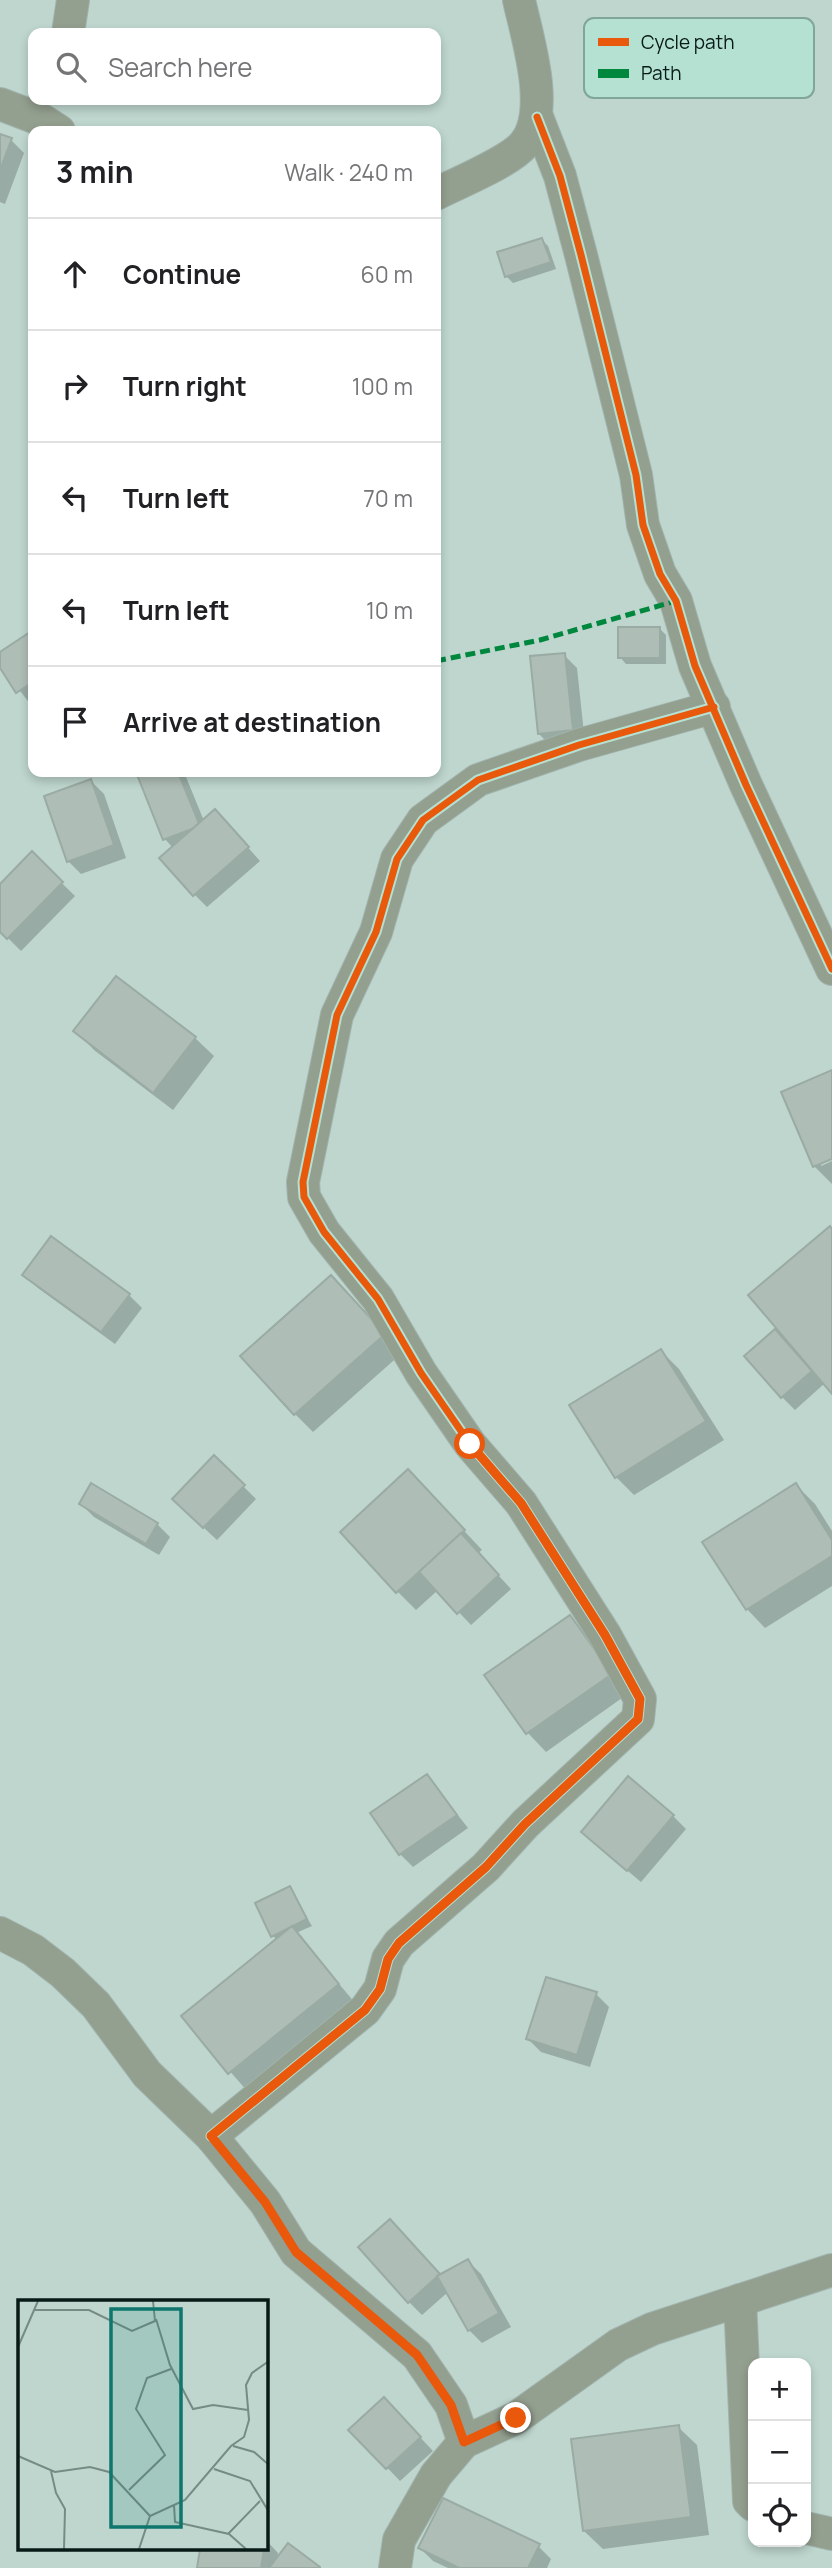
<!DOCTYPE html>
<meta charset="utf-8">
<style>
:root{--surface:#fff;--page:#f2f2f2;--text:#202124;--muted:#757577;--line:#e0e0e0}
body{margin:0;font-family:Manrope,sans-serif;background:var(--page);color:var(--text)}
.controls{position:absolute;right:21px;bottom:21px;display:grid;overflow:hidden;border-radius:14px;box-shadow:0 4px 10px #0003}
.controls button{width:63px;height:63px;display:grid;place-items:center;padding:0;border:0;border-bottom:2px solid var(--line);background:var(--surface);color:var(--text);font:35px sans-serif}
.stop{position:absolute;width:21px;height:21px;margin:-16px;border:5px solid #ea580c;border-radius:50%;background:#fff}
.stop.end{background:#ea580c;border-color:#fff;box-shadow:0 2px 7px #0008}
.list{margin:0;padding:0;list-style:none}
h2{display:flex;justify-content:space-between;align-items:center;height:91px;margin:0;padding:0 28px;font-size:30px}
h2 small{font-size:23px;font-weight:400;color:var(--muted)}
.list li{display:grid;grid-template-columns:46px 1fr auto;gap:21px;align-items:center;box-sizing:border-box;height:112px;padding:0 28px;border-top:2px solid var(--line)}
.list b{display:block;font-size:26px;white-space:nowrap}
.list em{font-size:23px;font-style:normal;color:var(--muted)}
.icon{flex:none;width:38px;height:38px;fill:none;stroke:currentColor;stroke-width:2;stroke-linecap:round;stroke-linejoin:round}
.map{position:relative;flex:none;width:832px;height:2568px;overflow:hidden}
.search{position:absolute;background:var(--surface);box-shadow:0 4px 10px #0003;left:28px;top:28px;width:413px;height:77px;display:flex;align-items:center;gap:18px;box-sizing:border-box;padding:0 24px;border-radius:14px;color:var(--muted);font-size:26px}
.panel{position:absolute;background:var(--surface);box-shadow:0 4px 10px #0003;left:28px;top:126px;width:413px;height:651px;border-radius:14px}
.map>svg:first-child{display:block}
</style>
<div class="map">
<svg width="832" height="2568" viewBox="0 0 832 2568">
<rect width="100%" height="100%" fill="#bed6ce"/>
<!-- shadow -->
<g fill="#0003">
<polygon points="0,136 11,140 24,153 5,204 0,202"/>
<polygon points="542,240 548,246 556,269 513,283 506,276"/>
<polygon points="659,628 666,635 666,664 626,664 620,657"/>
<polygon points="33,632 33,703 31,705 0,665 0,654"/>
<polygon points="564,655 577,668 585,743 552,747 539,734"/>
<polygon points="137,772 184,772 204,821 228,825 260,861 207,907 194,894 173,848 165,839"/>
<polygon points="91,781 104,794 126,858 81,874 68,861"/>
<polygon points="32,854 75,896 21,951 0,930 0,887"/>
<polygon points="76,1031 195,1038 214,1056 173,1110 94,1050"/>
<polygon points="832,1072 832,1157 821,1162 821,1166 832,1161 832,1184 814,1166"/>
<polygon points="832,1231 832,1391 825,1383 795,1410 782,1397 791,1347"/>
<polygon points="25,1275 129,1295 142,1308 115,1344 38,1288"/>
<polygon points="331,1277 402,1353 313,1432 295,1414"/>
<polygon points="661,1351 679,1369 724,1440 634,1495 616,1477"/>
<polygon points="214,1457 256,1499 217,1540 187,1512"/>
<polygon points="796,1485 815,1504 832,1531 832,1586 765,1628 747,1609"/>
<polygon points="426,1490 482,1550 478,1553 511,1589 471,1625 438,1590 416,1610 397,1591"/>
<polygon points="81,1504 157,1524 170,1537 159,1555 94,1517"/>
<polygon points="570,1617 588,1636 629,1693 546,1752 528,1733 487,1675"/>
<polygon points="427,1776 468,1828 413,1867 400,1854"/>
<polygon points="673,1816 686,1829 641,1882 596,1844"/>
<polygon points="289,1888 312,1926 296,1933 356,2004 248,2092 183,2017 277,1940 273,1936"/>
<polygon points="596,1994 609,2007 590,2067 541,2052 528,2039"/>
<polygon points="402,2234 441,2276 468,2261 481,2274 511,2327 482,2343 469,2330 448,2292 422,2315 409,2302"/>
<polygon points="384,2399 433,2451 400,2481 351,2430"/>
<polygon points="678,2427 697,2445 709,2535 603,2549 584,2531"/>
<polygon points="266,2540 278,2553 277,2560 318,2568 199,2568 202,2549 266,2549"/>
<polygon points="538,2546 551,2559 547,2568 448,2568 433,2561 420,2548"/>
</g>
<!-- building -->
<g fill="#aebeb6" stroke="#9aaba3" stroke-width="2">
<polygon points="0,134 12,138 0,170"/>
<polygon points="542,238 551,262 505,277 497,252"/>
<rect x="618" y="627" width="42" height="31"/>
<polygon points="33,630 33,682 16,693 0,668 0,652"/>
<polygon points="565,653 573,730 538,734 530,656"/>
<polygon points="136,772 178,772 200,826 163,840"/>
<polygon points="91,779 114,845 67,862 44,796"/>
<polygon points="215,809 249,847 193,896 159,858"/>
<polygon points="32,851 63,882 7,939 0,932 0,884"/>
<polygon points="116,976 196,1037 153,1093 73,1031"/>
<polygon points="832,1070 832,1159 813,1167 781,1092"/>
<polygon points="830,1226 832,1229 832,1394 748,1295"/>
<polygon points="51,1236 130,1294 101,1332 22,1275"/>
<polygon points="331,1275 385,1334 294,1415 240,1356"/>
<polygon points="775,1329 812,1371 781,1398 744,1356"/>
<polygon points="661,1349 706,1421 615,1478 569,1405"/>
<polygon points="214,1455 245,1485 203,1528 172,1499"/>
<polygon points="408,1469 465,1530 396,1593 340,1532"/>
<polygon points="91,1483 158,1523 146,1544 79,1504"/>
<polygon points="796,1483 832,1540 832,1556 746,1610 702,1542"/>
<polygon points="461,1533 499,1575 457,1614 419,1572"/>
<polygon points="570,1615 612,1674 526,1734 484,1675"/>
<polygon points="427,1774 457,1815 399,1855 370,1813"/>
<polygon points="628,1776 674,1815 627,1871 581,1832"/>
<polygon points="290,1886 307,1919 271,1937 255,1903"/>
<polygon points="292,1926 339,1984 228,2074 181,2016"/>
<polygon points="546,1977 597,1992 577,2055 526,2039"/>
<polygon points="390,2219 440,2274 408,2303 358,2247"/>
<polygon points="468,2259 499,2313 468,2331 437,2276"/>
<polygon points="384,2397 421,2437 386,2469 348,2430"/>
<polygon points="679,2425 691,2517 583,2531 571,2439"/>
<polygon points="443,2498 540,2544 528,2568 459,2568 418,2548"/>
<polygon points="288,2543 320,2567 320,2568 269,2568"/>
<polygon points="200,2549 264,2549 261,2568 197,2568"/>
</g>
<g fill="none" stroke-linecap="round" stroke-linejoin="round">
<!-- street casing -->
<g stroke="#a0b3ac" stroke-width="34">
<g id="street">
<polyline points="68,33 73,0"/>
<polyline points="0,104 42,120 59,131"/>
<polyline points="537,117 560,176 581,255 636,475 643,525 660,574 676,601 695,666 746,785 832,969"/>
<path d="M436,194c21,-11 76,-33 89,-51 26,-33 2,-106 -6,-143"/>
<polyline points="0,1933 33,1950 63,1973 96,2005 147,2074 211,2136 265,2202 296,2252 417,2355 451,2405 464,2442"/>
<polyline points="211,2136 365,2010 380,1989 388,1959 399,1943 486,1867 525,1824 638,1719 640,1699 605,1635 521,1503 470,1444 421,1373 378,1299 324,1232 304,1197 303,1182 337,1015 376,932 397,859 423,820 478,780 579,745 714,707"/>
<polyline points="740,2300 749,2501 753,2505"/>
<polyline points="806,2528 832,2534"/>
<polyline points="395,2568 399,2540 436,2475 464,2442 516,2418 618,2345 652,2329 832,2270"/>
</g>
</g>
<!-- street -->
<use href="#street" stroke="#939f8f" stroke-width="32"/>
<!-- quiet -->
<polyline stroke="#00873e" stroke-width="5" stroke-dasharray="10 5" stroke-linecap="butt" points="436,661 540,640 676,601"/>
<!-- cycleway casing -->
<g stroke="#b4e1d2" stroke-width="11">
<g id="cycleway">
<polyline points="537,117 560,176 581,255 636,475 643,525 660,574 676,601 695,666 746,785 832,969"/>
<polyline points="211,2136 365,2010 380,1989 388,1959 399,1943 486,1867 525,1824 638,1719 640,1699 605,1635 521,1503 470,1444 421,1373 378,1299 324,1232 304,1197 303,1182 337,1015 376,932 397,859 423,820 478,780 579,745 714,707"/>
</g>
</g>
<!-- cycleway -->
<use href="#cycleway" stroke="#e8590c" stroke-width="7"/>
</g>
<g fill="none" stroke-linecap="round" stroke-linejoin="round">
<!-- route -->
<polyline stroke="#ea580c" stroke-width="9" points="470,1444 521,1503 605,1635 640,1699 638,1719 525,1824 486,1867 399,1943 388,1959 380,1989 365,2010 211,2136 265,2202 296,2252 417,2355 451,2405 464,2442 516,2418"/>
</g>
<!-- overview -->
<g transform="translate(18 2300)">
<rect width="250" height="250" fill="#bed6ce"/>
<path fill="none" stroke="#758b84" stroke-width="2" d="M17,10h54l43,21 23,-10 -2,-20M138,19l14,46 23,44 20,-4 35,5M0,47l20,-46M215,146l21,6 15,13M0,156l37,16 35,-5 19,5 41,44M196,169l36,12 19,31M33,171l5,22 9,16 -1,40M111,190l36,-35 -29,-46 11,-31 24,-9M156,205l1,17 54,12 17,15M210,234l32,-33M121,249l11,-33 35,-16 46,-54 13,-9 5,-17 -3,-35 6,-12 17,-12"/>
<path fill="#0f766e" fill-opacity="0.15" stroke="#0f766e" stroke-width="3.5" d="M93,9h70v218h-70z"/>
<rect width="250" height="250" fill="none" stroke="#081a15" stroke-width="3.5"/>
</g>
<!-- legend -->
<rect x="584" y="18" width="230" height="80" rx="10" fill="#b4e1d2" stroke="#80a599" stroke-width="2"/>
<rect x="598" y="38" width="31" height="8" fill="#e8590c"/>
<rect x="598" y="69" width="31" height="9" fill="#00873e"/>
<g font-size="19" fill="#081a15">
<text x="641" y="49">Cycle path</text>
<text x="641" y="80">Path</text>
</g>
</svg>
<div class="controls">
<button>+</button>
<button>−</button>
<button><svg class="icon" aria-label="locate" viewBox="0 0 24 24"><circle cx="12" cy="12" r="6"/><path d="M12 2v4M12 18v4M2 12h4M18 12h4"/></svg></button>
</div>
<div class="stop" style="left:470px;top:1444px"></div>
<div class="stop end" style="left:516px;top:2418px"></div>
<div class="search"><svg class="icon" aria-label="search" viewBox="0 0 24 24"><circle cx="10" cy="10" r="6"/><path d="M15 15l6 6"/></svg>Search here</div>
<section class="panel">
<h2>3 min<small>Walk · 240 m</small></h2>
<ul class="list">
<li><svg class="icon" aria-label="ahead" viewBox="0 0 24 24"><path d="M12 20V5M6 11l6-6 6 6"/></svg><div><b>Continue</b></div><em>60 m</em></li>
<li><svg class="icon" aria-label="right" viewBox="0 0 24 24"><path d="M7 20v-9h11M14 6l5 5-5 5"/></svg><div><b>Turn right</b></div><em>100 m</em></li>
<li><svg class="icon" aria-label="left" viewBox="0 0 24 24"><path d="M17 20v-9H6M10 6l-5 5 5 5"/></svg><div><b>Turn left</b></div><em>70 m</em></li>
<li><svg class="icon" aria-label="left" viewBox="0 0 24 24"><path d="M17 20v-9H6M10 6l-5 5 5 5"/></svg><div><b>Turn left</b></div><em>10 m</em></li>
<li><svg class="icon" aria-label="arrive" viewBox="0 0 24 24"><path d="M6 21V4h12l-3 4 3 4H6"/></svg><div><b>Arrive at destination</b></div></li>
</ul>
</section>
</div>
